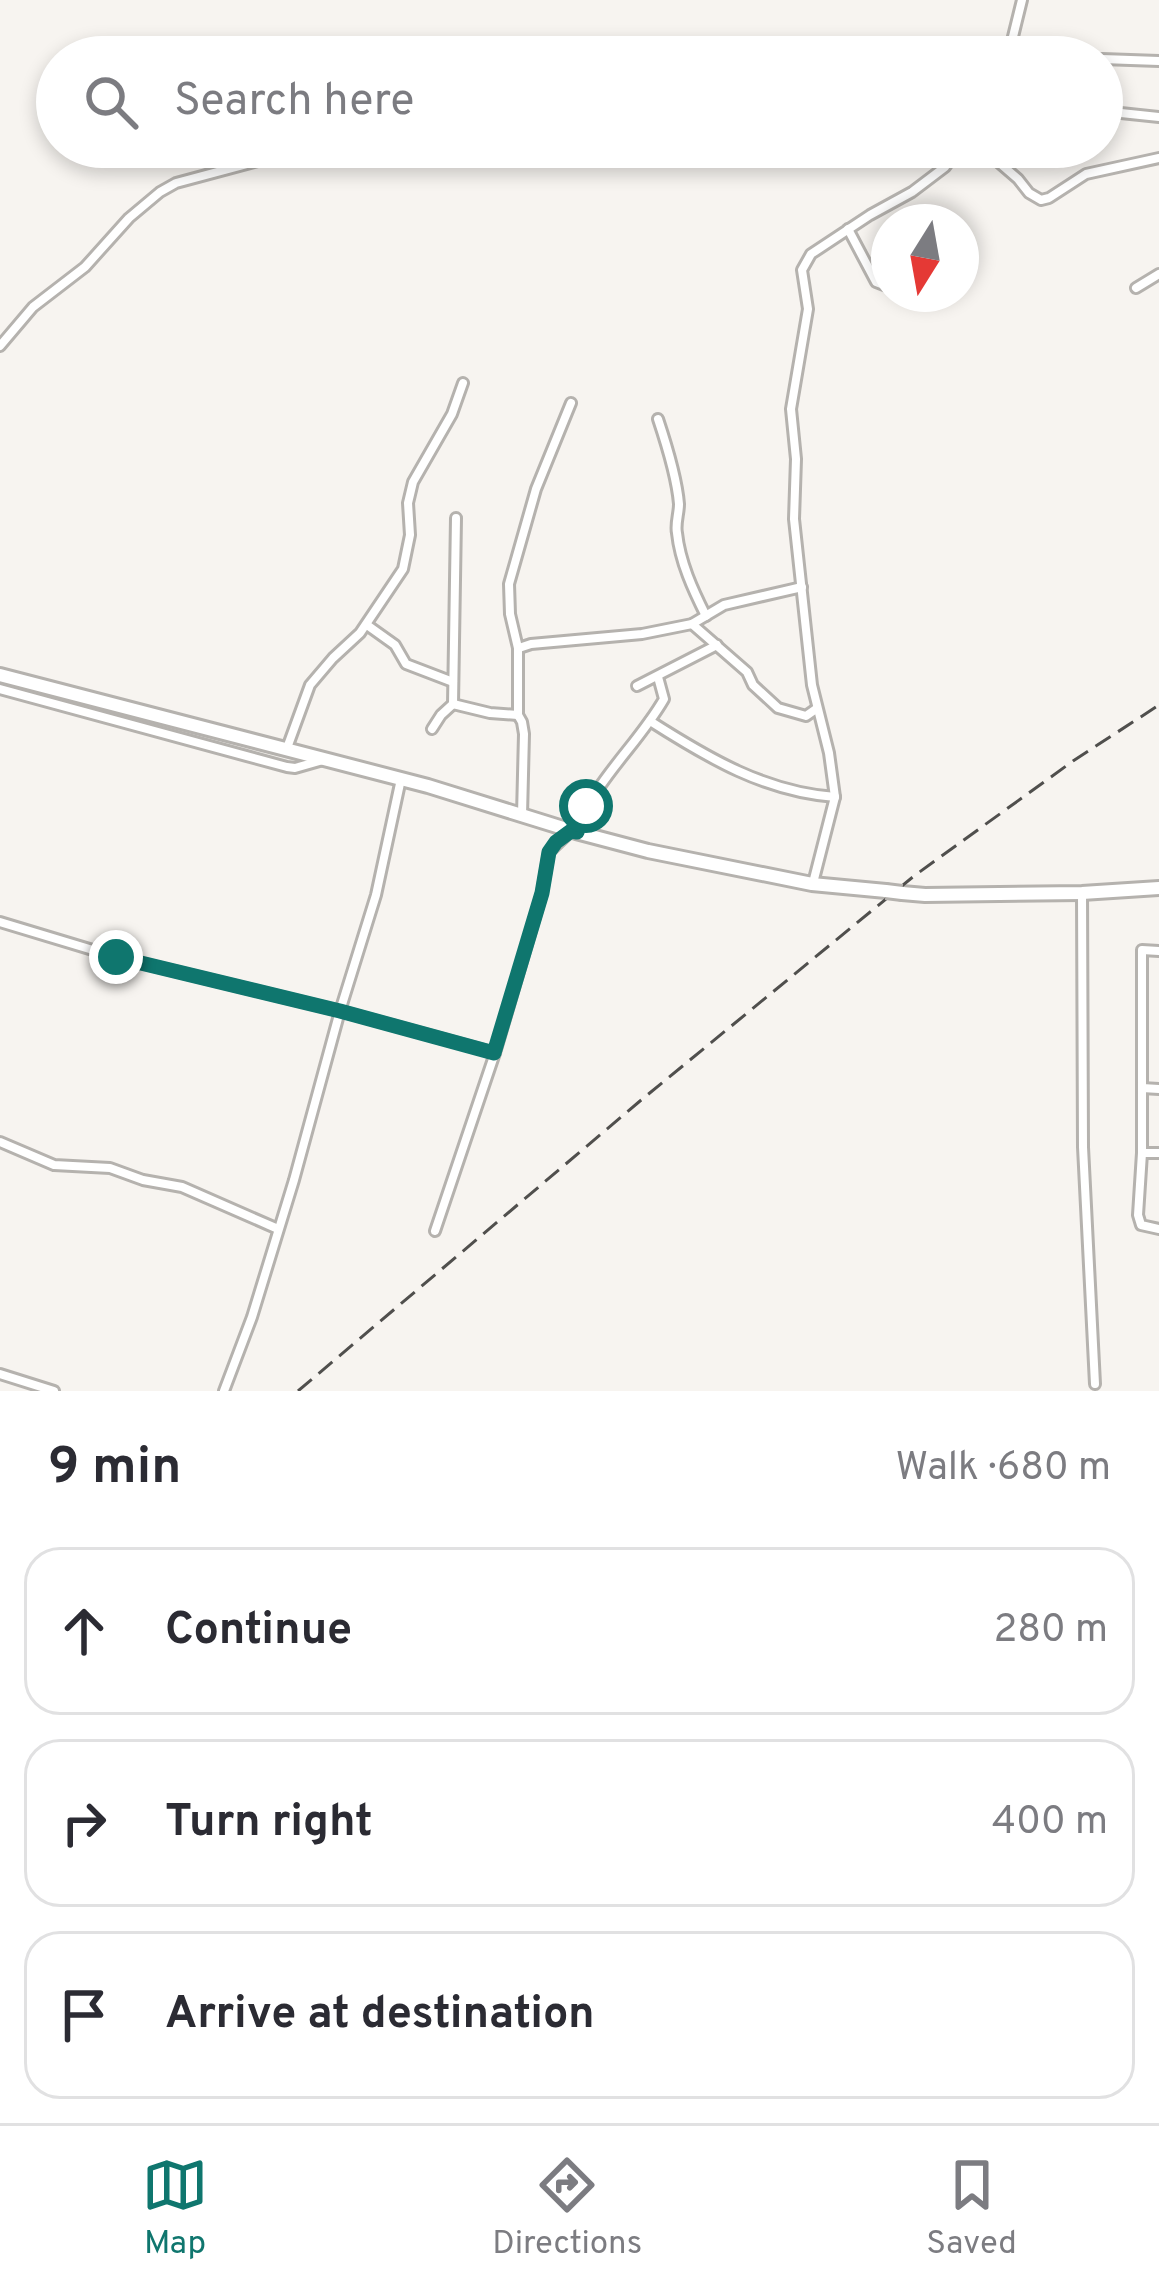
<!DOCTYPE html>
<meta charset="utf-8">
<style>
:root{--surface:#fff;--page:#f7f7f7;--text:#2b2b33;--muted:#7c7c81;--line:#e1e1e2;--accent:#0f766e}
body{margin:0;font-family:Overpass,sans-serif;background:var(--page);color:var(--text)}
.compass{position:absolute;left:871px;top:204px;width:108px;height:108px;border-radius:50%;background:var(--surface);box-shadow:0 6px 18px #0003;rotate:191deg}
.stop{position:absolute;width:36px;height:36px;margin:-27px;border:9px solid #0f766e;border-radius:50%;background:#fff}
.stop.end{background:#0f766e;border-color:#fff;box-shadow:0 3px 12px #0008}
.list{margin:0;padding:0;list-style:none}
h2{display:flex;justify-content:space-between;align-items:center;height:156px;margin:0;padding:0 48px;font-size:51px}
h2 small{font-size:39px;font-weight:400;color:var(--muted)}
.list li{display:grid;grid-template-columns:78px 1fr auto;gap:36px;align-items:center;box-sizing:border-box;height:168px;margin:0 24px 24px;padding:0 24px;border:3px solid var(--line);border-radius:36px}
.list b{display:block;font-size:45px;white-space:nowrap}
.list em{font-size:39px;font-style:normal;color:var(--muted)}
.icon{flex:none;width:66px;height:66px;fill:none;stroke:currentColor;stroke-width:2;stroke-linecap:round;stroke-linejoin:round}
.map{position:relative;flex:none;width:1159px;height:1391px;overflow:hidden}
.search{position:absolute;background:var(--surface);box-shadow:0 6px 18px #0003;left:36px;right:36px;top:36px;height:132px;display:flex;align-items:center;gap:30px;box-sizing:border-box;padding:0 42px;border-radius:66px;color:var(--muted);font-size:45px}
.sheet{height:732px;background:var(--surface)}
nav{display:flex;justify-content:space-around;align-items:center;box-sizing:border-box;height:168px;border-top:3px solid var(--line);background:var(--surface);font-size:33px;color:var(--muted)}
nav a{display:grid;justify-items:center;gap:6px}
nav .on{color:var(--accent)}
.map>svg:first-child{display:block}
</style>
<div class="map">
<svg width="1159" height="1391" viewBox="0 0 1159 1391">
<rect width="100%" height="100%" fill="#f7f4f0"/>
<g fill="none" stroke-linecap="round" stroke-linejoin="round">
<!-- street casing -->
<g stroke="#b5b2ae" stroke-width="14">
<g id="street">
<polyline points="1008,57 1022,0"/>
<polyline points="1102,59 1159,61"/>
<polyline points="1102,111 1159,117"/>
<polyline points="981,147 1018,179 1029,193 1041,200 1049,198 1086,174 1159,158"/>
<polyline points="848,229 876,282 889,287"/>
<polyline points="1136,288 1159,274"/>
<polyline points="914,294 929,300"/>
<polyline points="0,346 33,307 85,267 129,218 160,192 176,183 273,157 291,147"/>
<path d="M658,419c8,24 19,60 21,85 0,10 -4,20 -2,29 3,29 16,57 29,83"/>
<polyline points="692,624 747,672 753,685 778,708 806,716 816,709"/>
<polyline points="367,625 395,645 406,664 453,682"/>
<polyline points="519,648 531,644 642,634 692,624 724,605 802,587"/>
<polyline points="637,686 717,645"/>
<polyline points="0,689 287,767 295,768 323,760"/>
<polyline points="453,704 490,713 518,715"/>
<path d="M650,721c58,37 115,71 185,76"/>
<polyline points="432,729 441,715 453,704 456,518"/>
<polyline points="287,748 310,685 333,658 360,633 403,569 410,535 408,503 413,482 452,414 463,383"/>
<polyline points="522,815 524,734 522,722 518,715 518,648 510,614 509,584 536,489 571,403"/>
<path d="M577,831c18,-52 60,-85 87,-132l-6,-22"/>
<polyline points="813,883 835,797 829,753 812,685 794,519 796,459 791,409 808,309 802,270 811,254 870,215 912,192 945,167 959,147"/>
<polyline points="1082,893 1083,1147 1095,1384"/>
<polyline points="0,922 116,957 340,1011 495,1053"/>
<polyline points="1159,951 1142,950 1142,1153 1138,1215 1141,1225 1159,1229"/>
<polyline points="1142,1088 1159,1089"/>
<polyline points="0,1142 54,1165 110,1168 143,1180 182,1187 278,1229"/>
<polyline points="1142,1153 1159,1153"/>
<polyline points="435,1231 495,1053 542,893 549,852 570,832"/>
<polyline points="0,1374 54,1391"/>
<polyline points="224,1391 252,1317 294,1180 340,1011 376,895 401,779"/>
</g>
</g>
<!-- primary casing -->
<g stroke="#b5b2ae" stroke-width="18">
<g id="primary">
<polyline points="0,675 428,786 576,832 648,851 812,884 886,891"/>
<polyline points="902,893 925,895 1082,893 1159,888"/>
</g>
</g>
<!-- street -->
<use href="#street" stroke="#fff" stroke-width="8"/>
<!-- primary -->
<use href="#primary" stroke="#fff" stroke-width="12"/>
<!-- rail -->
<polyline stroke="#504f4d" stroke-width="3" stroke-dasharray="18 9" stroke-linecap="butt" points="298,1391 640,1101 914,876 1073,761 1159,705"/>
<!-- primary-bridge casing -->
<g stroke="#b5b2ae" stroke-width="18" stroke-linecap="butt">
<polyline id="primary-bridge" points="886,891 902,893"/>
</g>
<!-- primary-bridge -->
<use href="#primary-bridge" stroke="#fff" stroke-width="12"/>
</g>
<g fill="none" stroke-linecap="round" stroke-linejoin="round">
<!-- route -->
<polyline stroke="#0f766e" stroke-width="15" points="116,957 340,1011 494,1053 542,893 549,852 556,842 571,831 577,832 586,806"/>
</g>
</svg>
<svg class="compass" viewBox="-18 -18 36 36"><path d="M0-13l5 13h-10z" fill="#e53935"/><path d="M0 13l5-13h-10z" fill="#7c7c81"/></svg>
<div class="stop" style="left:586px;top:806px"></div>
<div class="stop end" style="left:116px;top:957px"></div>
<div class="search"><svg class="icon" aria-label="search" viewBox="0 0 24 24"><circle cx="10" cy="10" r="6"/><path d="M15 15l6 6"/></svg>Search here</div>
</div>
<section class="sheet">
<h2>9 min<small>Walk · 680 m</small></h2>
<ul class="list">
<li><svg class="icon" aria-label="ahead" viewBox="0 0 24 24"><path d="M12 20V5M6 11l6-6 6 6"/></svg><div><b>Continue</b></div><em>280 m</em></li>
<li><svg class="icon" aria-label="right" viewBox="0 0 24 24"><path d="M7 20v-9h11M14 6l5 5-5 5"/></svg><div><b>Turn right</b></div><em>400 m</em></li>
<li><svg class="icon" aria-label="arrive" viewBox="0 0 24 24"><path d="M6 21V4h12l-3 4 3 4H6"/></svg><div><b>Arrive at destination</b></div></li>
</ul>
</section>
<nav>
<a class="on"><svg class="icon" aria-label="map" viewBox="0 0 24 24"><path d="M3 6l6-2 6 2 6-2v14l-6 2-6-2-6 2zM9 4v14M15 6v14"/></svg>Map</a>
<a><svg class="icon" aria-label="directions" viewBox="0 0 24 24"><path d="M12 3l9 9-9 9-9-9zM9 14v-3h6M13 9l2 2-2 2"/></svg>Directions</a>
<a><svg class="icon" aria-label="saved" viewBox="0 0 24 24"><path d="M7 4h10v16l-5-4-5 4z"/></svg>Saved</a>
</nav>
